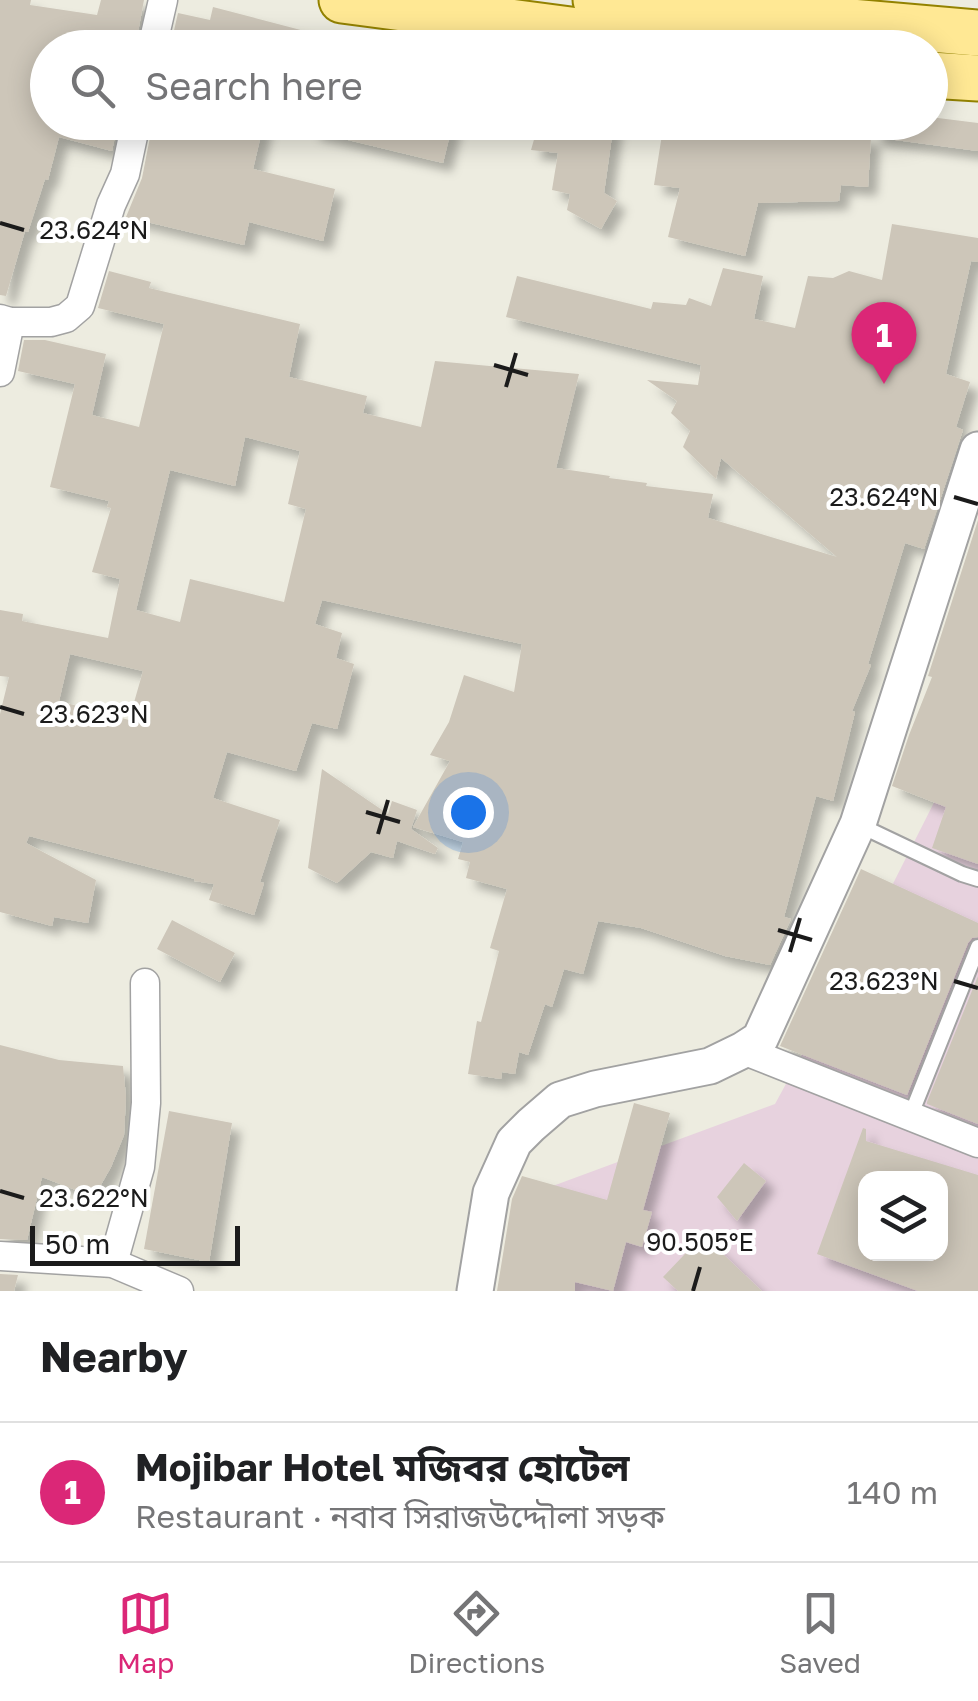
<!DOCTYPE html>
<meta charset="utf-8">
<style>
:root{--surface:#fff;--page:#f2f2f2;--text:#202124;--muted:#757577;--line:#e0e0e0;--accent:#db2777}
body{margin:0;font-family:"Golos Text","Noto Sans Bengali",sans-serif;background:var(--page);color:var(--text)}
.controls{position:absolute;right:30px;bottom:30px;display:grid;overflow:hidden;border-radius:20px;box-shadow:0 5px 25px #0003}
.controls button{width:90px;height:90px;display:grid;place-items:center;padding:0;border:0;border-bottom:2px solid var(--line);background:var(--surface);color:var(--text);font:50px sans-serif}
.scale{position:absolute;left:30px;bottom:25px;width:210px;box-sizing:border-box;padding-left:10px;border:5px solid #1b1b1b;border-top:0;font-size:28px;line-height:35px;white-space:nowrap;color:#1b1b1b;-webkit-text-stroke:8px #fff;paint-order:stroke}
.you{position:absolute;left:468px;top:812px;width:35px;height:35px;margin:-25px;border:8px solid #fff;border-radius:50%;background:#1a73e8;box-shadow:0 0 0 15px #1a73e833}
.badge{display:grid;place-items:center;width:65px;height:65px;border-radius:50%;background:var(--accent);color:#fff;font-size:32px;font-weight:700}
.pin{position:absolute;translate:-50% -82px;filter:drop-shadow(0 2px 5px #0008)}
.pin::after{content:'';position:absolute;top:52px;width:35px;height:30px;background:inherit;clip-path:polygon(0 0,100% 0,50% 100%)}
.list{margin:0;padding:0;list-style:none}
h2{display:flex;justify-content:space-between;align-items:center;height:130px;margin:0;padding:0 40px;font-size:42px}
h2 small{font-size:32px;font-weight:400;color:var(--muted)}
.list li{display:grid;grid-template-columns:65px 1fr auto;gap:30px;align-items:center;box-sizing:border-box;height:140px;padding:0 40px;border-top:2px solid var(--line)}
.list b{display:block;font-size:38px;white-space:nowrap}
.list p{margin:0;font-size:32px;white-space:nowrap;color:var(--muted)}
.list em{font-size:32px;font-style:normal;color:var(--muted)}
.icon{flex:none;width:55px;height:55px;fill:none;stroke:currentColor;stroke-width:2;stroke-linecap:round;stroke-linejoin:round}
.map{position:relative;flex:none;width:978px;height:1291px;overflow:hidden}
.search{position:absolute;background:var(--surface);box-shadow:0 5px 25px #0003;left:30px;right:30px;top:30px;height:110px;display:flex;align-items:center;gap:25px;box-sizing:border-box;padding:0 35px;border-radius:55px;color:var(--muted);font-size:38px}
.sheet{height:270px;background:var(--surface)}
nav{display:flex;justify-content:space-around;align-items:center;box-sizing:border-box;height:140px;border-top:2px solid var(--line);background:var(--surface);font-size:28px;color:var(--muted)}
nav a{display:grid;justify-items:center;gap:5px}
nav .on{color:var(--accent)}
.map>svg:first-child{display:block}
</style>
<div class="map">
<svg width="978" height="1291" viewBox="0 0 978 1291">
<defs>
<filter id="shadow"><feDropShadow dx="9" dy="9" stdDeviation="5" flood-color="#0004"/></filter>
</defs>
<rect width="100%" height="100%" fill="#edece0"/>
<!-- industrial -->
<path fill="#e7d2de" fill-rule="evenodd" d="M978,673v618h-433l5,-104 225,-83 90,-165 90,-178zM866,1178h74v76h-74z"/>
<!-- building -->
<g fill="#cdc6b9" fill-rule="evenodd" filter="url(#shadow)">
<polygon points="0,0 31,0 30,5 97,15 101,0 144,0 135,48 48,48 48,122 118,122 112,151 59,137 48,180 45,179 28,232 25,231 6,296 0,295"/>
<polygon points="213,7 339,40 338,48 170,48 178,13 210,20"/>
<polygon points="930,117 978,123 978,151 873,137 874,122 930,122"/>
<polygon points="153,122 264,122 253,169 335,189 323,241 249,222 244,245 126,217 142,178"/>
<polygon points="312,122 453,122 443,163 311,131"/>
<polygon points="539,122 614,122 604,193 617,201 601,229 567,210 570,194 552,190 558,153 531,150"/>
<polygon points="664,122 710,129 711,122 766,122 871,137 868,187 841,185 839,201 758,203 745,256 668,237 680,188 654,185"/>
<path d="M892,224l86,14v24l-7,-1 -25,113 24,8 -14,45 7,3 -39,119 -19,-6 -37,121 3,1 -19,46 3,1 -22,89 -17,-5 -32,121 7,2 -21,46 -45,-9 -84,-28 -43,-7 -15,53 -19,-5 -12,38 -7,-3 -17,51 -9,-3 -4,22 -13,-2 -1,7 -33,-5 9,-53 4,1 18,-71 -9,-3 17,-59 -41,-11 4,-16 -12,-3 5,-17 -50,-15 37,-66 -20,-6 19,-33 15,-47 50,17 8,-48 -200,-44 -7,24 27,9 -6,25 18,6 -17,65 -25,-6 -16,48 -69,-19 -14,46 67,22 -20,62 4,1 -10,32 -45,-15 5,-16 -20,-3 1,-2 -166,-43 -3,7 70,37 -8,43 -34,-6 -2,9 -52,-14v-198l9,-37 -9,-1v-66l23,4 -1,7 86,17 12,-59 -28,-7 19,-64 -4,-1 2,-6 -59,-14 25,-103 -57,-13 6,-31h21l61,14 -14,61 47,12 25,-103 -66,-16 11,-37 42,11 -2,6 151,36 -11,53 78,19 -4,17 58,14 14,-66 144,13 -23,94 54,8 -1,2 38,5 -1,3 67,8 -5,24 129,39 -116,-99 -5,21 -33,-32 7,-16 -19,-18 6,-12 -30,-21 51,5 3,-20 -195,-48 11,-41 134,33 2,-7 33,3 3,-7 22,8 12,-38 40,8 -9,43 41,9 13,-52 25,2 16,-7 33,9zM245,437l55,14 -12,53 18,5 -22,93 -94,-23 -10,43 -44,-12 34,-140 65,16zM70,654l73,17 -14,49 -70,-19z"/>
<polygon points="978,520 978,864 932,848 946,807 892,786 909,735 932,677 928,676"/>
<polygon points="322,769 388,814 392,801 417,810 411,829 438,848 435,854 397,841 393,858 371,852 337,883 308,868"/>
<polygon points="861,869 978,923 978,937 972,938 968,943 907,1095 780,1046"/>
<polygon points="172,920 235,953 220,982 157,949"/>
<polygon points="978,976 978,1124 927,1104 927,1102"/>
<polygon points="0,1045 59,1060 123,1066 126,1097 124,1135 111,1167 94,1197 42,1177 27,1240 0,1239"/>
<polygon points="634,1103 670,1113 643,1210 652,1212 642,1247 626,1242 613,1291 575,1282 575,1291 497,1291 512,1199 522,1176 607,1200"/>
<polygon points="169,1111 232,1123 209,1262 144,1249"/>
<path d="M863,1128l3,1v12l112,34v116h-60l-101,-37zM866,1178h74v76h-74z"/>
<polygon points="744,1163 766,1181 737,1221 717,1197"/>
<polygon points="703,1235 762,1291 678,1291 663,1277"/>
<polygon points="0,1274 18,1275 14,1291 0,1291"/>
</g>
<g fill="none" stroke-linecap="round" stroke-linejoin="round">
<!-- service casing -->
<g stroke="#a2a2a2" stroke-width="18">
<g id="service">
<polyline points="859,825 962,874 978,879"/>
<polyline points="910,1117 978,947"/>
</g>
</g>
<!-- minor casing -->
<g stroke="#a2a2a2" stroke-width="31">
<g id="minor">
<polyline points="152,48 163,0"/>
<polyline points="0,319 10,322 51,322 66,318 80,306 111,205 125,174 136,122"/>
<polyline points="0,372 10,322"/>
<polyline points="743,1050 978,1143"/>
<polyline points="0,1256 113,1263 179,1291"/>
<polyline points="113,1263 140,1167 146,1103 145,983"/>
</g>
</g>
<!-- tertiary casing -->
<g stroke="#a2a2a2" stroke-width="39">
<polyline id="tertiary" points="475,1291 491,1193 514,1142 531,1125 560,1100 595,1089 710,1066 743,1050 760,1039 858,824 978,450"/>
</g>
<!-- primary casing -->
<g stroke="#938200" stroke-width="49">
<g id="primary">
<polyline points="342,0 707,48"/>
<polyline points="596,0 978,33"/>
<polyline points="930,75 978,78"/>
</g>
</g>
<!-- service -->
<use href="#service" stroke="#fff" stroke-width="14"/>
<!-- minor -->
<use href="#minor" stroke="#fff" stroke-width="28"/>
<!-- tertiary -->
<use href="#tertiary" stroke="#fff" stroke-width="35"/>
<!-- primary -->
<use href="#primary" stroke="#ffe894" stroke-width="45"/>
</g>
<!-- ticks -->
<path fill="none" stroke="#1b1b1b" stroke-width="4" d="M0,223l24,7M494,365l34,10M506,387l10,-34M954,497l24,7M0,707l24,7M366,812l34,10M378,834l10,-34M778,930l34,10M790,952l10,-34M954,981l24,7M0,1191l24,7M693,1291l7,-24"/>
<g font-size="25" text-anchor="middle" fill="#1b1b1b" stroke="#fff" stroke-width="8" stroke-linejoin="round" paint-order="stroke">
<text x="94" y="239">23.624°N</text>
<text x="884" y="506">23.624°N</text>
<text x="94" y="723">23.623°N</text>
<text x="884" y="990">23.623°N</text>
<text x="94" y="1207">23.622°N</text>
<text x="700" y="1251">90.505°E</text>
</g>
</svg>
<div class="controls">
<button><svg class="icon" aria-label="layers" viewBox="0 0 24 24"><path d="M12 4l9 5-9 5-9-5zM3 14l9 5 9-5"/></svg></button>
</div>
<div class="scale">50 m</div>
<div class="you"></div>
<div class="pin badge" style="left:884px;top:384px">1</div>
<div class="search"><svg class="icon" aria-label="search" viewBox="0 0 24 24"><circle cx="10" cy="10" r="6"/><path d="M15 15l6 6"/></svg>Search here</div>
</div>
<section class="sheet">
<h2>Nearby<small></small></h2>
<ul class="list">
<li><span class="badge">1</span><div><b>Mojibar Hotel মজিবর হোটেল</b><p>Restaurant · নবাব সিরাজউদ্দৌলা সড়ক</p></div><em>140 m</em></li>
</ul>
</section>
<nav>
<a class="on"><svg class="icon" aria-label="map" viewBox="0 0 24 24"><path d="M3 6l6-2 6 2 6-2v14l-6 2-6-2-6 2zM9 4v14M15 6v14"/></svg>Map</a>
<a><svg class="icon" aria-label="directions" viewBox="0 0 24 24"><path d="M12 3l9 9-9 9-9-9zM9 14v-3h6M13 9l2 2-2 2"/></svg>Directions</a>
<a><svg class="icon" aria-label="saved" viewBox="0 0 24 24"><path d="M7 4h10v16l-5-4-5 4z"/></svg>Saved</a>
</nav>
